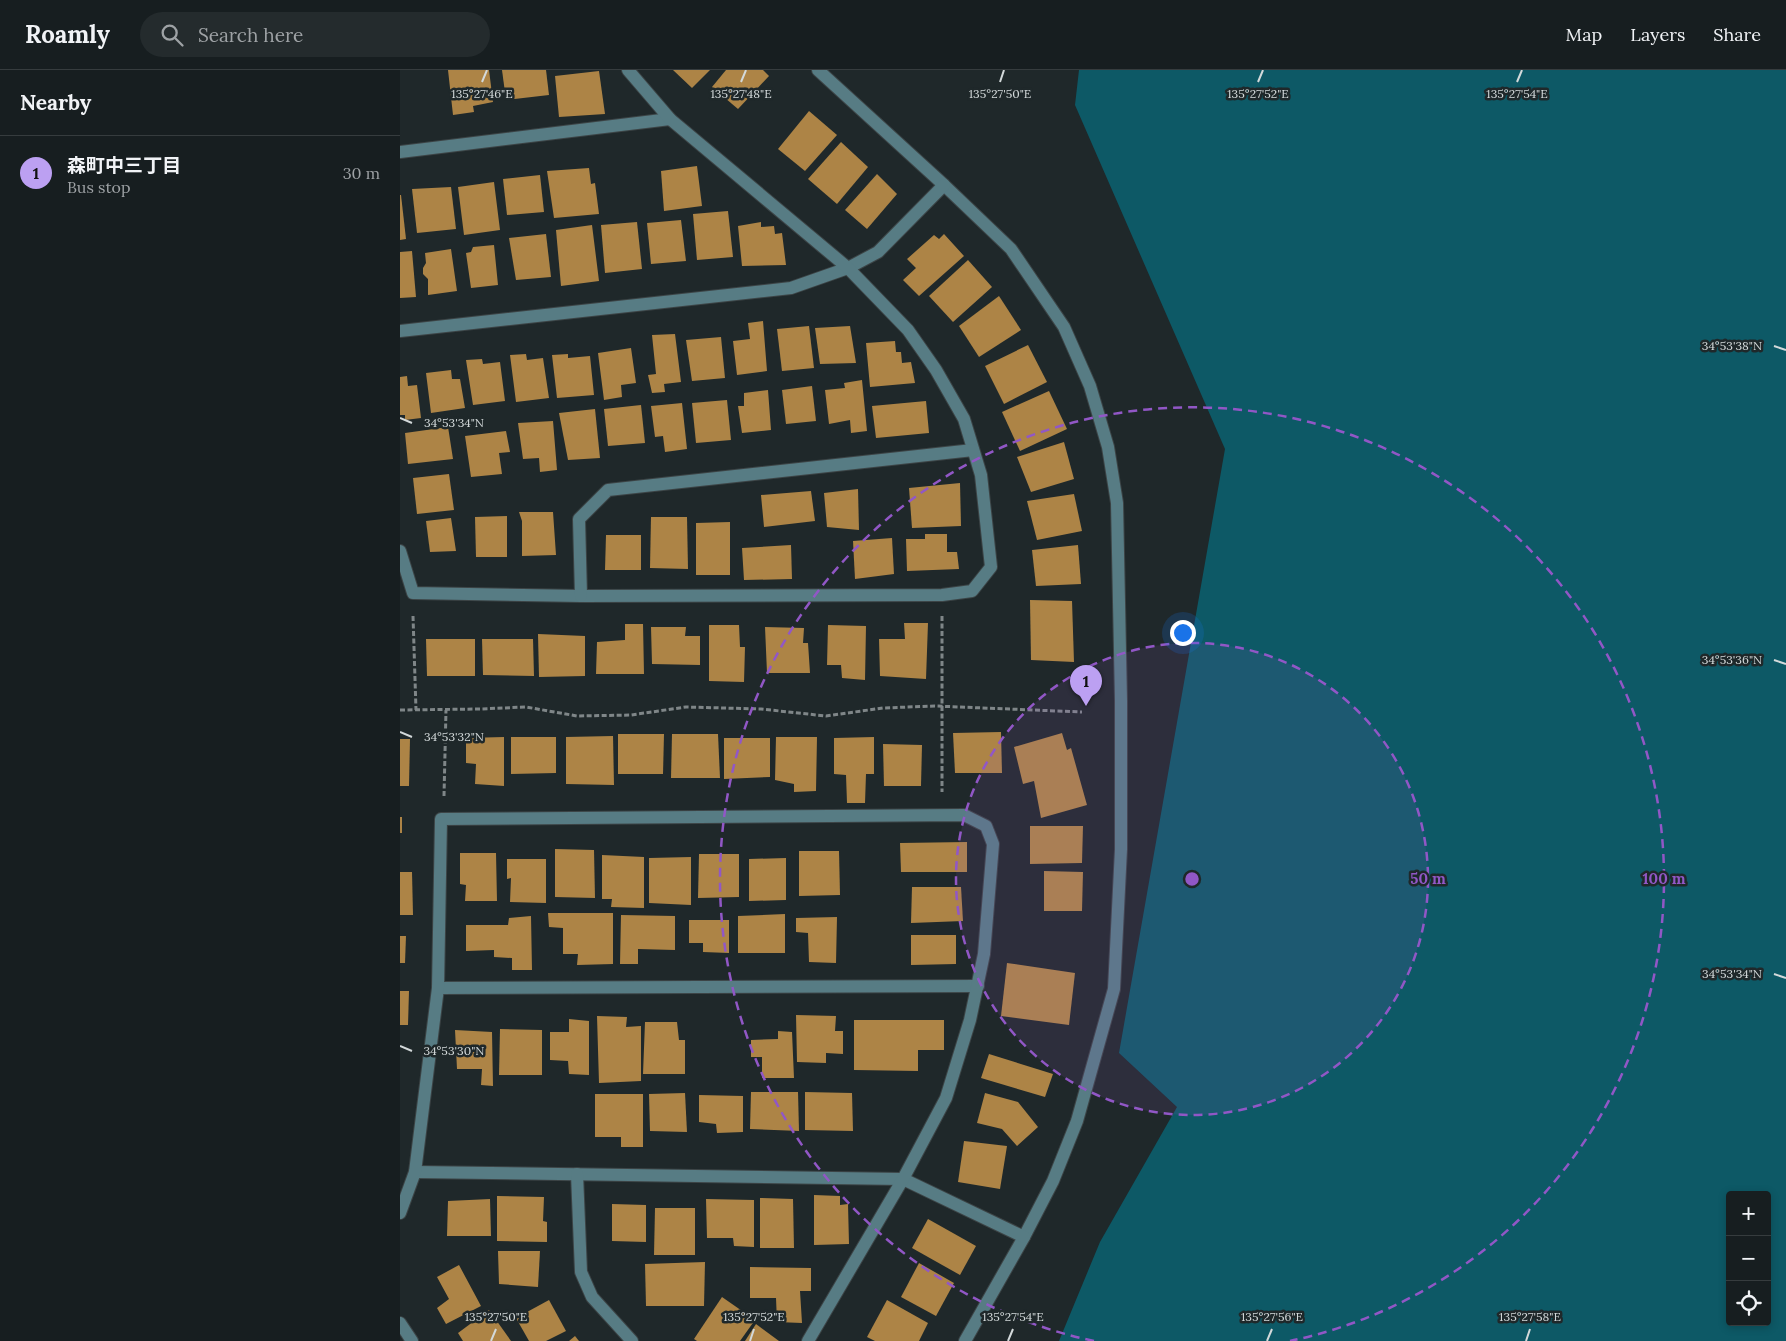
<!DOCTYPE html>
<meta charset="utf-8">
<style>
:root{--surface:#171e20;--page:#242b2d;--text:#f1f3f6;--muted:#9ea2a5;--line:#363c3e;--accent:#bca0f2}
body{margin:0;font-family:Lora,"Noto Sans JP",serif;background:var(--page);color:var(--text)}
.controls{position:absolute;right:15px;bottom:15px;display:grid;overflow:hidden;border-radius:5px;box-shadow:0 2px 8px #0003}
.controls button{width:45px;height:45px;display:grid;place-items:center;padding:0;border:0;border-bottom:1px solid var(--line);background:var(--surface);color:var(--text);font:25px sans-serif}
.you{position:absolute;left:782px;top:562px;width:18px;height:18px;margin:-12px;border:4px solid #fff;border-radius:50%;background:#1a73e8;box-shadow:0 0 0 8px #1a73e833}
.badge{display:grid;place-items:center;width:32px;height:32px;border-radius:50%;background:var(--accent);color:#111;font-size:16px;font-weight:700}
.pin{position:absolute;translate:-50% -41px;filter:drop-shadow(0 1px 2px #0008)}
.pin::after{content:'';position:absolute;top:26px;width:18px;height:15px;background:inherit;clip-path:polygon(0 0,100% 0,50% 100%)}
.list{margin:0;padding:0;list-style:none}
h2{display:flex;justify-content:space-between;align-items:center;height:65px;margin:0;padding:0 20px;font-size:21px}
h2 small{font-size:16px;font-weight:400;color:var(--muted)}
.list li{display:grid;grid-template-columns:32px 1fr auto;gap:15px;align-items:center;box-sizing:border-box;height:75px;padding:0 20px;border-top:1px solid var(--line)}
.list b{display:block;font-size:19px;white-space:nowrap}
.list p{margin:0;font-size:16px;white-space:nowrap;color:var(--muted)}
.list em{font-size:16px;font-style:normal;color:var(--muted)}
.icon{flex:none;width:28px;height:28px;fill:none;stroke:currentColor;stroke-width:2;stroke-linecap:round;stroke-linejoin:round}
.map{position:relative;flex:none;width:1386px;height:1271px;overflow:hidden}
header{display:flex;align-items:center;gap:30px;box-sizing:border-box;height:70px;padding:0 25px;background:var(--surface);border-bottom:1px solid var(--line)}
header strong{font-size:24px}
nav{display:flex;gap:28px;margin-inline-start:auto;font-size:18px}
.search{width:350px;height:45px;background:var(--page);display:flex;align-items:center;gap:12px;box-sizing:border-box;padding:0 18px;border-radius:28px;color:var(--muted);font-size:19px}
main{display:flex}
aside{flex:1;background:var(--surface)}
.map>svg:first-child{display:block}
</style>
<header>
<strong>Roamly</strong>
<div class="search"><svg class="icon" aria-label="search" viewBox="0 0 24 24"><circle cx="10" cy="10" r="6"/><path d="M15 15l6 6"/></svg>Search here</div>
<nav><a>Map</a><a>Layers</a><a>Share</a></nav>
</header>
<main>
<aside>
<h2>Nearby<small></small></h2>
<ul class="list">
<li><span class="badge">1</span><div><b>森町中三丁目</b><p>Bus stop</p></div><em>30 m</em></li>
</ul>
</aside>
<div class="map">
<svg width="1386" height="1271" viewBox="0 0 1386 1271">
<rect width="100%" height="100%" fill="#1f282a"/>
<!-- green -->
<path fill="#0d5966" fill-rule="evenodd" d="M679,0h707v1271h-727l41,-99 77,-135 -58,-54 106,-604 -150,-344zM1330,1125h37v127h-37z"/>
<!-- building -->
<g fill="#ad8446">
<polygon points="48,0 89,0 93,32 73,36 74,42 53,45"/>
<polygon points="102,0 146,0 149,25 106,30"/>
<polygon points="273,0 310,0 292,18"/>
<polygon points="326,0 363,0 369,6 338,39 312,17"/>
<polygon points="199,1 205,44 159,47 155,6"/>
<polygon points="409,41 437,65 405,101 378,79"/>
<polygon points="441,72 468,97 437,134 408,109"/>
<polygon points="297,96 302,136 264,141 261,101"/>
<polygon points="189,98 191,114 195,113 199,144 154,148 147,101"/>
<polygon points="477,104 497,124 467,159 445,140"/>
<polygon points="140,105 144,142 107,145 103,109"/>
<polygon points="94,112 100,160 64,165 58,117"/>
<polygon points="51,117 56,159 17,163 12,119"/>
<polygon points="0,125 1,125 6,169 0,170"/>
<polygon points="328,141 333,187 297,190 293,144"/>
<polygon points="281,150 286,191 251,194 247,153"/>
<polygon points="237,152 242,199 205,203 201,155"/>
<polygon points="361,152 361,157 374,156 375,164 382,163 386,195 342,196 338,156"/>
<polygon points="192,155 199,211 161,216 156,160"/>
<polygon points="146,164 151,207 116,210 109,168"/>
<polygon points="544,164 564,186 519,226 503,210 516,198 507,189 534,165 539,169"/>
<polygon points="94,175 98,215 71,218 66,183 71,182 73,177"/>
<polygon points="51,179 57,221 28,225 28,209 23,204 23,198 26,193 25,183"/>
<polygon points="12,181 16,227 0,228 0,182"/>
<polygon points="568,190 592,217 553,252 529,226"/>
<polygon points="599,226 621,260 579,287 559,256"/>
<polygon points="363,251 367,301 337,305 333,271 350,269 348,253"/>
<polygon points="409,256 414,298 382,301 377,259"/>
<polygon points="450,256 456,293 420,294 415,258"/>
<polygon points="275,264 281,312 264,314 265,322 252,323 248,305 256,304 252,265"/>
<polygon points="321,267 325,308 292,311 286,270"/>
<polygon points="495,271 496,282 501,282 502,293 511,292 515,313 470,317 466,273"/>
<polygon points="628,275 647,312 604,334 585,296"/>
<polygon points="231,278 236,313 221,315 222,327 204,330 198,283"/>
<polygon points="126,284 127,290 143,288 149,328 116,332 110,285"/>
<polygon points="168,284 168,288 190,286 194,325 157,328 152,285"/>
<polygon points="82,289 83,294 100,292 105,331 73,335 66,290"/>
<polygon points="51,300 52,309 60,309 65,338 31,343 26,303"/>
<polygon points="7,306 8,316 17,315 21,348 5,350 5,345 0,345 0,307"/>
<polygon points="462,310 467,361 451,363 450,350 429,354 425,320 445,318 444,313"/>
<polygon points="412,316 416,351 386,354 382,320"/>
<polygon points="368,320 371,360 342,363 338,336 344,336 344,323"/>
<polygon points="649,321 667,359 620,381 602,342"/>
<polygon points="327,330 331,370 296,373 292,333"/>
<polygon points="526,331 529,363 476,368 472,336"/>
<polygon points="282,333 287,379 265,382 263,366 255,367 251,336"/>
<polygon points="241,335 245,373 208,376 204,339"/>
<polygon points="195,339 200,388 168,390 159,343"/>
<polygon points="153,351 157,400 140,402 139,388 123,389 118,353"/>
<polygon points="48,357 53,389 8,394 5,363"/>
<polygon points="106,361 110,382 99,383 102,404 71,407 65,366"/>
<polygon points="664,372 674,409 631,422 617,387"/>
<polygon points="49,404 54,440 17,444 13,408"/>
<polygon points="560,413 561,456 512,458 509,418"/>
<polygon points="458,419 459,460 427,457 424,423"/>
<polygon points="411,421 415,451 364,457 361,425"/>
<polygon points="674,424 682,461 637,470 627,431"/>
<polygon points="119,442 153,442 156,485 122,486 122,451"/>
<polygon points="107,446 107,487 76,487 75,447"/>
<polygon points="251,447 287,447 288,499 250,498"/>
<polygon points="51,448 56,481 30,482 26,451"/>
<polygon points="330,452 330,505 296,505 296,453"/>
<polygon points="525,464 547,464 547,482 557,482 559,499 507,501 506,469 525,469"/>
<polygon points="206,465 241,465 241,500 205,500"/>
<polygon points="492,468 494,504 455,509 453,471"/>
<polygon points="391,475 392,509 344,510 342,478"/>
<polygon points="678,475 681,514 636,516 632,480"/>
<polygon points="630,530 672,531 674,592 631,590"/>
<polygon points="504,553 528,553 526,609 480,606 479,569 505,569"/>
<polygon points="225,554 243,554 244,604 196,604 197,572 225,570"/>
<polygon points="309,555 339,555 340,577 345,577 344,612 309,611"/>
<polygon points="428,555 466,556 465,610 442,608 441,595 427,595"/>
<polygon points="251,557 286,557 285,566 300,566 300,595 252,594"/>
<polygon points="365,557 404,558 403,573 408,573 410,603 367,603"/>
<polygon points="138,564 185,566 185,606 139,607"/>
<polygon points="26,569 75,569 75,606 27,606"/>
<polygon points="82,569 133,569 134,606 83,605"/>
<polygon points="601,662 602,703 555,703 553,663"/>
<polygon points="662,663 667,680 671,678 687,735 641,748 634,711 623,714 614,677"/>
<polygon points="218,664 264,664 263,704 218,704"/>
<polygon points="272,664 318,664 320,708 271,708"/>
<polygon points="213,666 214,715 166,714 166,667"/>
<polygon points="104,667 104,716 75,714 76,694 66,693 66,668"/>
<polygon points="111,667 156,667 156,703 111,704"/>
<polygon points="376,667 417,667 416,721 394,722 394,714 375,710"/>
<polygon points="474,667 474,704 466,704 465,733 447,733 446,705 434,704 434,668"/>
<polygon points="324,668 370,668 370,707 324,709"/>
<polygon points="0,669 10,669 9,716 0,716"/>
<polygon points="483,674 522,675 521,716 484,716"/>
<rect x="0" y="747" width="2" height="16"/>
<polygon points="630,756 683,756 682,793 630,794"/>
<polygon points="567,772 567,802 501,802 500,773"/>
<polygon points="155,779 194,780 195,828 155,827"/>
<polygon points="399,781 439,781 440,825 399,826"/>
<polygon points="60,783 96,783 97,831 65,831 66,815 60,814"/>
<polygon points="299,784 339,784 339,827 298,828"/>
<polygon points="202,785 244,787 244,838 211,837 212,829 202,829"/>
<polygon points="291,787 291,835 249,833 249,788"/>
<polygon points="386,788 386,830 349,831 349,789"/>
<polygon points="107,789 146,789 146,833 110,832 111,808 107,809"/>
<polygon points="644,801 683,802 682,841 644,841"/>
<polygon points="0,802 12,802 13,845 0,845"/>
<polygon points="512,817 561,817 563,851 511,853"/>
<polygon points="148,843 213,843 213,894 177,895 178,884 163,884 163,858 149,857"/>
<polygon points="385,844 385,883 338,883 338,846"/>
<polygon points="221,845 275,846 275,880 238,879 238,894 220,894"/>
<polygon points="131,846 132,900 112,900 112,888 94,887 94,880 66,881 66,855 108,855 109,848"/>
<polygon points="437,847 436,893 409,892 408,863 396,862 396,848"/>
<polygon points="289,850 329,850 329,883 303,882 303,873 289,873"/>
<polygon points="511,865 556,865 556,894 511,895"/>
<polygon points="0,866 6,866 5,893 0,893"/>
<polygon points="607,893 675,903 669,955 601,946"/>
<polygon points="0,921 9,921 8,955 0,955"/>
<polygon points="396,945 436,946 435,961 443,961 443,984 426,983 426,993 397,992"/>
<polygon points="197,946 227,947 226,957 241,956 241,1011 199,1013"/>
<polygon points="169,949 189,951 189,1005 169,1004 168,991 150,990 150,962 169,962"/>
<polygon points="454,950 544,950 544,980 518,980 518,1001 454,1000"/>
<polygon points="245,952 277,952 279,970 285,970 285,1004 243,1004"/>
<polygon points="100,959 142,960 142,1005 99,1005"/>
<polygon points="55,960 92,962 93,1016 81,1015 82,999 57,999"/>
<polygon points="378,961 392,962 394,1008 362,1008 362,987 351,987 351,970 378,969"/>
<polygon points="589,984 653,1004 645,1027 581,1008"/>
<polygon points="351,1022 398,1022 399,1061 350,1059"/>
<polygon points="405,1022 452,1023 453,1061 405,1060"/>
<polygon points="285,1023 287,1062 250,1061 249,1024"/>
<polygon points="585,1023 618,1032 638,1057 617,1076 602,1059 577,1053"/>
<polygon points="195,1024 243,1024 243,1077 221,1077 221,1067 195,1067"/>
<polygon points="299,1025 343,1026 343,1062 317,1063 316,1054 299,1052"/>
<polygon points="564,1071 607,1076 600,1119 558,1112"/>
<polygon points="414,1125 440,1126 440,1135 448,1134 449,1174 414,1175"/>
<polygon points="97,1126 144,1127 143,1151 147,1152 147,1172 97,1171"/>
<polygon points="360,1128 393,1129 394,1178 360,1178"/>
<polygon points="90,1129 91,1166 47,1166 48,1131"/>
<polygon points="306,1129 354,1130 354,1177 334,1176 333,1168 307,1168"/>
<polygon points="212,1134 246,1135 246,1172 212,1171"/>
<polygon points="255,1138 295,1138 295,1185 254,1185"/>
<polygon points="528,1149 576,1176 560,1205 512,1178"/>
<polygon points="98,1181 140,1181 138,1217 99,1214"/>
<polygon points="305,1192 304,1236 246,1236 245,1194"/>
<polygon points="519,1193 554,1213 536,1246 501,1227"/>
<polygon points="59,1195 81,1236 46,1254 37,1238 49,1229 37,1207"/>
<polygon points="350,1197 411,1198 411,1221 400,1221 402,1253 377,1252 376,1228 350,1228"/>
<polygon points="322,1227 355,1250 340,1271 297,1271 294,1269"/>
<polygon points="149,1230 166,1261 146,1271 129,1271 116,1248"/>
<polygon points="487,1230 528,1253 519,1271 475,1271 467,1267"/>
<polygon points="89,1240 111,1271 63,1271 58,1263"/>
<polygon points="356,1254 379,1271 345,1271"/>
<polygon points="175,1266 179,1271 169,1271"/>
</g>
<g fill="none" stroke-linecap="round" stroke-linejoin="round">
<!-- minor casing -->
<g stroke="#3c4446" stroke-width="14">
<g id="minor">
<polyline points="418,0 544,115 611,179 664,257 690,316 708,377 717,433 721,631 721,779 714,919 677,1051 653,1111 624,1167 565,1271"/>
<polyline points="0,82 270,49"/>
<polyline points="0,261 391,218 448,198 478,182 544,115"/>
<polyline points="0,481 13,523 181,526 542,525 572,521 591,497 581,405 564,349 536,300 508,260 448,198 270,49 228,0"/>
<polyline points="181,526 179,449 208,420 573,380"/>
<polyline points="38,918 578,916"/>
<polyline points="15,1102 503,1109 624,1167"/>
<polyline points="177,1104 181,1202 192,1227 232,1271"/>
<polyline points="0,1143 15,1102 38,918 41,749 564,745 586,756 593,774 584,884 570,950 546,1028 503,1109 408,1271"/>
<polyline points="0,1253 12,1271"/>
</g>
</g>
<!-- path -->
<g stroke="#7f8688" stroke-width="3" stroke-dasharray="5 2.5" stroke-linecap="butt">
<polyline points="13,546 16,640"/>
<polyline points="542,546 542,722"/>
<polyline points="0,640 80,639 126,637 177,646 231,645 286,637 361,639 426,646 483,638 535,636 682,642"/>
<polyline points="44,726 46,640"/>
</g>
<!-- minor -->
<use href="#minor" stroke="#577c84" stroke-width="12"/>
</g>
<!-- ticks -->
<path fill="none" stroke="#d3d9da" stroke-width="2" d="M82,12l5,-12M341,12l5,-12M600,12l4,-12M858,12l5,-12M1117,12l5,-12M1374,276l12,4M0,348l12,5M1374,590l12,4M0,662l12,5M1374,904l12,4M0,976l12,5M91,1271l5,-12M350,1271l4,-12M608,1271l5,-12M867,1271l5,-12M1126,1271l4,-12"/>
<!-- distance rings -->
<circle cx="792" cy="809" r="236" fill="#9157c6" fill-opacity=".12"/>
<g fill="none" stroke="#9157c6" stroke-width="2.5" stroke-dasharray="9 6">
<circle cx="792" cy="809" r="236"/>
<path d="M694 1271A472 472 0 1 1 890 1271"/>
</g>
<g font-size="12" text-anchor="middle" fill="#d3d9da" stroke="#1f282a" stroke-width="5" stroke-linejoin="round" paint-order="stroke">
<text x="82" y="28">135°27'46"E</text>
<text x="600" y="28">135°27'50"E</text>
<text x="858" y="28">135°27'52"E</text>
<text x="1117" y="28">135°27'54"E</text>
<text x="341" y="28">135°27'48"E</text>
<text x="1332" y="280">34°53'38"N</text>
<text x="54" y="357">34°53'34"N</text>
<text x="1332" y="594">34°53'36"N</text>
<text x="54" y="671">34°53'32"N</text>
<text x="1332" y="908">34°53'34"N</text>
<text x="54" y="985">34°53'30"N</text>
<text x="96" y="1251">135°27'50"E</text>
<text x="354" y="1251">135°27'52"E</text>
<text x="613" y="1251">135°27'54"E</text>
<text x="872" y="1251">135°27'56"E</text>
<text x="1130" y="1251">135°27'58"E</text>
</g>
<circle cx="792" cy="809" r="8" fill="#9157c6" stroke="#1f282a" stroke-width="2.5"/>
<g font-size="15" text-anchor="middle" font-weight="bold" fill="#9157c6" stroke="#1f282a" stroke-width="5" stroke-linejoin="round" paint-order="stroke">
<text x="1028" y="814">50 m</text>
<text x="1264" y="814">100 m</text>
</g>
</svg>
<div class="controls">
<button>+</button>
<button>−</button>
<button><svg class="icon" aria-label="locate" viewBox="0 0 24 24"><circle cx="12" cy="12" r="6"/><path d="M12 2v4M12 18v4M2 12h4M18 12h4"/></svg></button>
</div>
<div class="you"></div>
<div class="pin badge" style="left:686px;top:636px">1</div>
</div>
</main>
